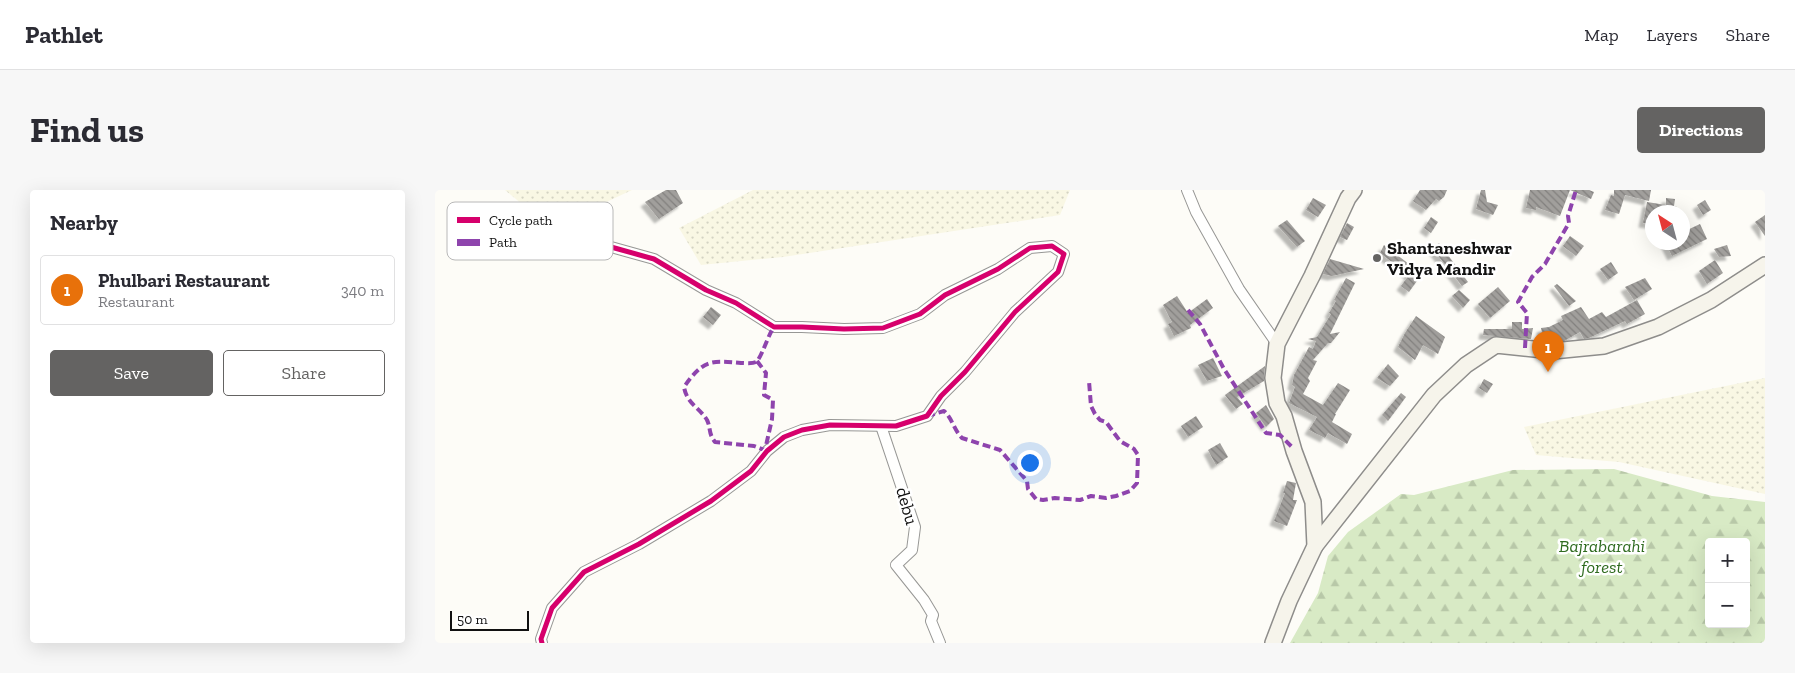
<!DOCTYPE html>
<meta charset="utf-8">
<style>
:root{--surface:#fff;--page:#f7f7f7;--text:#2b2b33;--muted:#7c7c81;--line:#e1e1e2;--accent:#646362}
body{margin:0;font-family:"Zilla Slab",serif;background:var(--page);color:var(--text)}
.controls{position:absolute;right:15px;bottom:15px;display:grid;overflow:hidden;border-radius:5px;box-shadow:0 5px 20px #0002}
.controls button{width:45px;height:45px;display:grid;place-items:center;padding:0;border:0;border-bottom:1px solid var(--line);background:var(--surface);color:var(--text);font:25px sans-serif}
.compass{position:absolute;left:1210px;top:15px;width:45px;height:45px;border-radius:50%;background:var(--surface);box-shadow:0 5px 20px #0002;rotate:324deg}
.scale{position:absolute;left:15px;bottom:12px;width:79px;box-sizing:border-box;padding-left:5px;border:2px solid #111;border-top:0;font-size:14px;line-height:18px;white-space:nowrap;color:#111;-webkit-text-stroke:4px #fff;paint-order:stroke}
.you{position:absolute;left:594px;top:272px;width:18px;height:18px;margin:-12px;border:4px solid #fff;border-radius:50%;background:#1a73e8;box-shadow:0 0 0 8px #1a73e833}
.badge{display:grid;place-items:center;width:32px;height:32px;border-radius:50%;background:var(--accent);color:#fff;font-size:16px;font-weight:700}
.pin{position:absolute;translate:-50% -41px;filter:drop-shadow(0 1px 2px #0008)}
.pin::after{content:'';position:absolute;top:26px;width:18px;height:15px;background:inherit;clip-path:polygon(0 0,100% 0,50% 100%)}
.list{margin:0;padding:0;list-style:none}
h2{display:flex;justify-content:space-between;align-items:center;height:65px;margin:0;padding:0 20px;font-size:21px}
h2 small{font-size:16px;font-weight:400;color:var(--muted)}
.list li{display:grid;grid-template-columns:32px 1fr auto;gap:15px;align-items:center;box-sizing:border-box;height:70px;margin:0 10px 10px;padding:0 10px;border:1px solid var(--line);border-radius:5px}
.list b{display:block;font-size:19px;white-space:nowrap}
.list p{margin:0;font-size:16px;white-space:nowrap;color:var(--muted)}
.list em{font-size:16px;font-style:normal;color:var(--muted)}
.actions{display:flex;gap:10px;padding:15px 20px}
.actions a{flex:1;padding:11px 0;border:1px solid var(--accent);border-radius:5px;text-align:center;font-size:18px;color:var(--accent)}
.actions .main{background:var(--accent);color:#fff}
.map{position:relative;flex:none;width:1330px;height:453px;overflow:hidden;border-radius:5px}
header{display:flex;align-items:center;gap:30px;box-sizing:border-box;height:70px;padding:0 25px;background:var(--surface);border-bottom:1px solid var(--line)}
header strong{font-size:24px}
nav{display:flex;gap:28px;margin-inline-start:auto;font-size:18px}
.intro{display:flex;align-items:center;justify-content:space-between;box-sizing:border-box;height:120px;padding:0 30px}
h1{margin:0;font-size:35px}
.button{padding:12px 22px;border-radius:5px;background:var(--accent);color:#fff;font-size:18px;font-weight:700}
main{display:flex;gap:30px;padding:0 30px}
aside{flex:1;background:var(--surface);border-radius:5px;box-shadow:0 5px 20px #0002}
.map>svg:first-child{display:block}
</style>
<header>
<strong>Pathlet</strong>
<nav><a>Map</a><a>Layers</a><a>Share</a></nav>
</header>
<div class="intro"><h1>Find us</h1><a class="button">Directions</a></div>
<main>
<aside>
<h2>Nearby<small></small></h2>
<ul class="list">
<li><span class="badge" style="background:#e8710a">1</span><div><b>Phulbari Restaurant</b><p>Restaurant</p></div><em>340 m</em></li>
</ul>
<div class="actions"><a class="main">Save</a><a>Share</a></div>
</aside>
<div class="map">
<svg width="1330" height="453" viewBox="0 0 1330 453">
<defs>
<pattern id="farmland-dots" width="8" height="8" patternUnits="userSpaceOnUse" patternTransform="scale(1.25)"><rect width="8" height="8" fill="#f9f7e4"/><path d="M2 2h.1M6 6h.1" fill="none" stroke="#d4d3c3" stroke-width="1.8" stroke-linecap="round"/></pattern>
<pattern id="forest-firs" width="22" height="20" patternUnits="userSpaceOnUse" patternTransform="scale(1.25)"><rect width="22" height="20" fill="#d8eac5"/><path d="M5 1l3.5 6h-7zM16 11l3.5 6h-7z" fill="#b8c8a8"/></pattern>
<pattern id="building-back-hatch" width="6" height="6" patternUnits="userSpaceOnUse" patternTransform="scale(1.25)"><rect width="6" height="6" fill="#a19f9c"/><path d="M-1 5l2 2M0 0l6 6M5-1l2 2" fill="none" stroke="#82807e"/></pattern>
<filter id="shadow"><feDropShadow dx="-4.5" dy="4.5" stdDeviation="1" flood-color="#0004"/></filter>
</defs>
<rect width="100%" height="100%" fill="#fdfcf7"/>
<!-- farmland -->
<g fill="url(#farmland-dots)">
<polygon points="70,0 197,0 116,38"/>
<polygon points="318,0 635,0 625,25 348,67 266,75 244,38"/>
<polygon points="1330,188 1330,304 1184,272 1101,265 1089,237"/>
</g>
<!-- forest -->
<path fill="url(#forest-firs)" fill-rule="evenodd" d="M1179,279l98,27 53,6v141h-475l28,-50 10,-37 20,-24 53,-38 13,1 99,-25zM1274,352h37v82h-37z"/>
<!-- building -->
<g fill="url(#building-back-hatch)" filter="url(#shadow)">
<polygon points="231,0 241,0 248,13 224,29 210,12"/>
<polygon points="985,0 1012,0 1009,7 1004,11 1001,9 991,20 978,11"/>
<polygon points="1046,0 1050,0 1052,12 1063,15 1058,25 1041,19"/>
<polygon points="1095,0 1154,0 1159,2 1156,9 1135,0 1125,26 1101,17 1101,20 1091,18"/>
<polygon points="1179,0 1216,0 1214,11 1190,5 1184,24 1170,20 1176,5 1179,6"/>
<polygon points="878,8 891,15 883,27 871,20"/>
<polygon points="1231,8 1240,9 1239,16 1242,17 1241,22 1218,21 1216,34 1208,33 1212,12 1231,15"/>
<polygon points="1270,10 1276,20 1268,25 1262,15"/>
<polygon points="1330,25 1330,46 1320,32"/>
<polygon points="996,27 1003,32 996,43 989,38"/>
<polygon points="852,30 870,51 862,57 843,36"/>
<polygon points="912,33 919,37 912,50 905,47"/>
<polygon points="1265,34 1272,49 1237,66 1230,52 1248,52 1248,42"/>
<polygon points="1135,46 1149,56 1141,66 1128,56"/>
<polygon points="1004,53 1033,92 1027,96 997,58"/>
<polygon points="949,55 987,84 974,102 966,96 974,85 945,63"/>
<polygon points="1292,55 1296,66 1284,67 1279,59"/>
<polygon points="895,69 929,79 897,86 888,84"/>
<polygon points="1280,70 1288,83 1272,94 1264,81"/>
<polygon points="1176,72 1183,83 1173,90 1165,79"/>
<polygon points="911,88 920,93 895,144 905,142 896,153 893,153 878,170 882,171 873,188 875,191 868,204 888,215 903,193 915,200 900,224 901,224 897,232 917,244 912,254 893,243 890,248 874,240 882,227 854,213 860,197 857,195 859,185 874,157 878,159 881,151 873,149 882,147 896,124 894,123 901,111 899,110"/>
<polygon points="1210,88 1217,99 1199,110 1190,97"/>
<polygon points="1122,94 1141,111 1134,116 1119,96"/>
<polygon points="1063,97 1075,111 1055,128 1043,114"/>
<polygon points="1024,100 1035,110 1028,118 1017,106"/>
<polygon points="742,106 753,123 772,109 778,118 755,135 756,138 739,146 733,134 737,132 728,115"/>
<polygon points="1202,110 1210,124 1192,134 1190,131 1154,148 1149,149 1145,142 1129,151 1109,151 1106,138 1114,137 1128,130 1126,126 1146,117 1154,129 1167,122 1171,127"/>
<polygon points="276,117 286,125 278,135 268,127"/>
<polygon points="981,126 1010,147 1003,164 988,155 980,170 963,157 970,143"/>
<polygon points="1077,132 1087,132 1087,139 1098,138 1096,149 1048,145 1049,139 1077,139"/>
<polygon points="778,168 787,186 772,191 763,175"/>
<polygon points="953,174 964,186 955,196 942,188"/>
<polygon points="830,176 829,191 802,207 808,214 801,219 790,205"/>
<polygon points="1049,189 1058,194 1052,203 1044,198"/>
<polygon points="966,203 971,207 953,231 947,225"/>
<polygon points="831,215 839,229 831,237 821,223"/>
<polygon points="761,226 768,237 753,247 746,236"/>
<polygon points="785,253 793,267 781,275 773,260"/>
<polygon points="852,291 861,293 858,310 862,310 852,336 839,331 850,303 848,303"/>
</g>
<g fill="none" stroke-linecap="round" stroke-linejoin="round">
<!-- street casing -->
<g stroke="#979795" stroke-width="12">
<g id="street">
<polyline points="752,0 761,22 804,99 842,154"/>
<polyline points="446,236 480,337 477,360 461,375 489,410 498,425 496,431 505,453"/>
<polyline points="107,453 106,449 117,418 149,382 204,354 276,311 316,281 332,261 349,247 367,240 395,235 461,236 492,226 506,206 530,182 580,122 623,82 629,64 617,56 595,58 563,79 510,105 485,124 448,138 409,139 367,137 339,137 301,113 271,100 219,69 176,57 139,54 150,39 146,35"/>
</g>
</g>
<!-- secondary casing -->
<g stroke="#8e8d8b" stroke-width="18">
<g id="secondary">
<polyline points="880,356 999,205 1031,175 1061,155 1118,161 1169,156 1223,137 1276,110 1330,75"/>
<polyline points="838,453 854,411 880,356 878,312 859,261 849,226 842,213 838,188 842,154 877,86 913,8 919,0"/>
</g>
</g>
<!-- street -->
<use href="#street" stroke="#fffffe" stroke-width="10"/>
<!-- secondary -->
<use href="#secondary" stroke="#f6f4eb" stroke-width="15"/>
<!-- quiet -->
<g stroke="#8e44ad" stroke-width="4" stroke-dasharray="8 4" stroke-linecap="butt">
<polyline points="753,120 765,134 789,179 831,243 845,245 858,258"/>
<polyline points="1090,158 1092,123 1083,112 1097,87 1110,74 1134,33 1133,26 1141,0"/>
<polyline points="322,171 331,183 329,205 338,210 337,229 330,260"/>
<path d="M492,226l17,-5c8,7 10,19 18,27l38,12 27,31 1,8 8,10 7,1 12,-2 25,2 11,-4 15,2 10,-2 14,-5 7,-8 1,-28 -4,-6 -14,-8 -14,-19 -6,-2 -5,-6 -4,-8 -2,-25"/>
<path d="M332,261l-13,-5 -39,-4c-7,-9 -4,-14 -8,-22 -8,-13 -20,-16 -23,-33 19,-27 26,-27 57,-24 4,0 11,1 15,-1 5,-3 12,-27 18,-35"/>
</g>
<!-- cycleway casing -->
<g stroke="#fff" stroke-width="8">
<polyline id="cycleway" points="107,453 106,449 117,418 149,382 204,354 276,311 316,281 332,261 349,247 367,240 395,235 461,236 492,226 506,206 530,182 580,122 623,82 629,64 617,56 595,58 563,79 510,105 485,124 448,138 409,139 367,137 339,137 301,113 271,100 219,69 176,57 139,54 150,39 146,35"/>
</g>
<!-- cycleway -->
<use href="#cycleway" stroke="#d6006c" stroke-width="5"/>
</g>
<!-- markers -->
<circle fill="#646362" stroke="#fff" stroke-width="2" cx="942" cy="68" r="5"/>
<g text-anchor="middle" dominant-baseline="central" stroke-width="5" stroke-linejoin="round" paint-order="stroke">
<!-- poi labels -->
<g font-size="18" font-weight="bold" fill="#111" stroke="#fff" text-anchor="start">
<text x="952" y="58">Shantaneshwar<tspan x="952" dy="21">Vidya Mandir</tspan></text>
</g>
<!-- street labels -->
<g font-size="18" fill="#111" stroke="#fff">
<text transform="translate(472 316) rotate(74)">debu</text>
</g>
<!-- park labels -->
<g font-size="18" font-style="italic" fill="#2f6b1f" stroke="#fff">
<text x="1167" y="356">Bajrabarahi<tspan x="1167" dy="21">forest</tspan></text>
</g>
</g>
<!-- legend -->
<rect x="12" y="12" width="166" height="58" rx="8" fill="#fff" stroke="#b8b8b8" stroke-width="1"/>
<rect x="22" y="27" width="23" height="6" fill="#d6006c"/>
<rect x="22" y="49" width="23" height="7" fill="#8e44ad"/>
<g font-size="14" fill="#111">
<text x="54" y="35">Cycle path</text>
<text x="54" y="57">Path</text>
</g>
</svg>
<div class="controls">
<button>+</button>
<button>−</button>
</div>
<svg class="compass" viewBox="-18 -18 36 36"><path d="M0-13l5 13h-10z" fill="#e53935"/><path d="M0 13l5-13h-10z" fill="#7c7c81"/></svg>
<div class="scale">50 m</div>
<div class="you"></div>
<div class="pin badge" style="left:1113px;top:182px;background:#e8710a">1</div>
</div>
</main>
